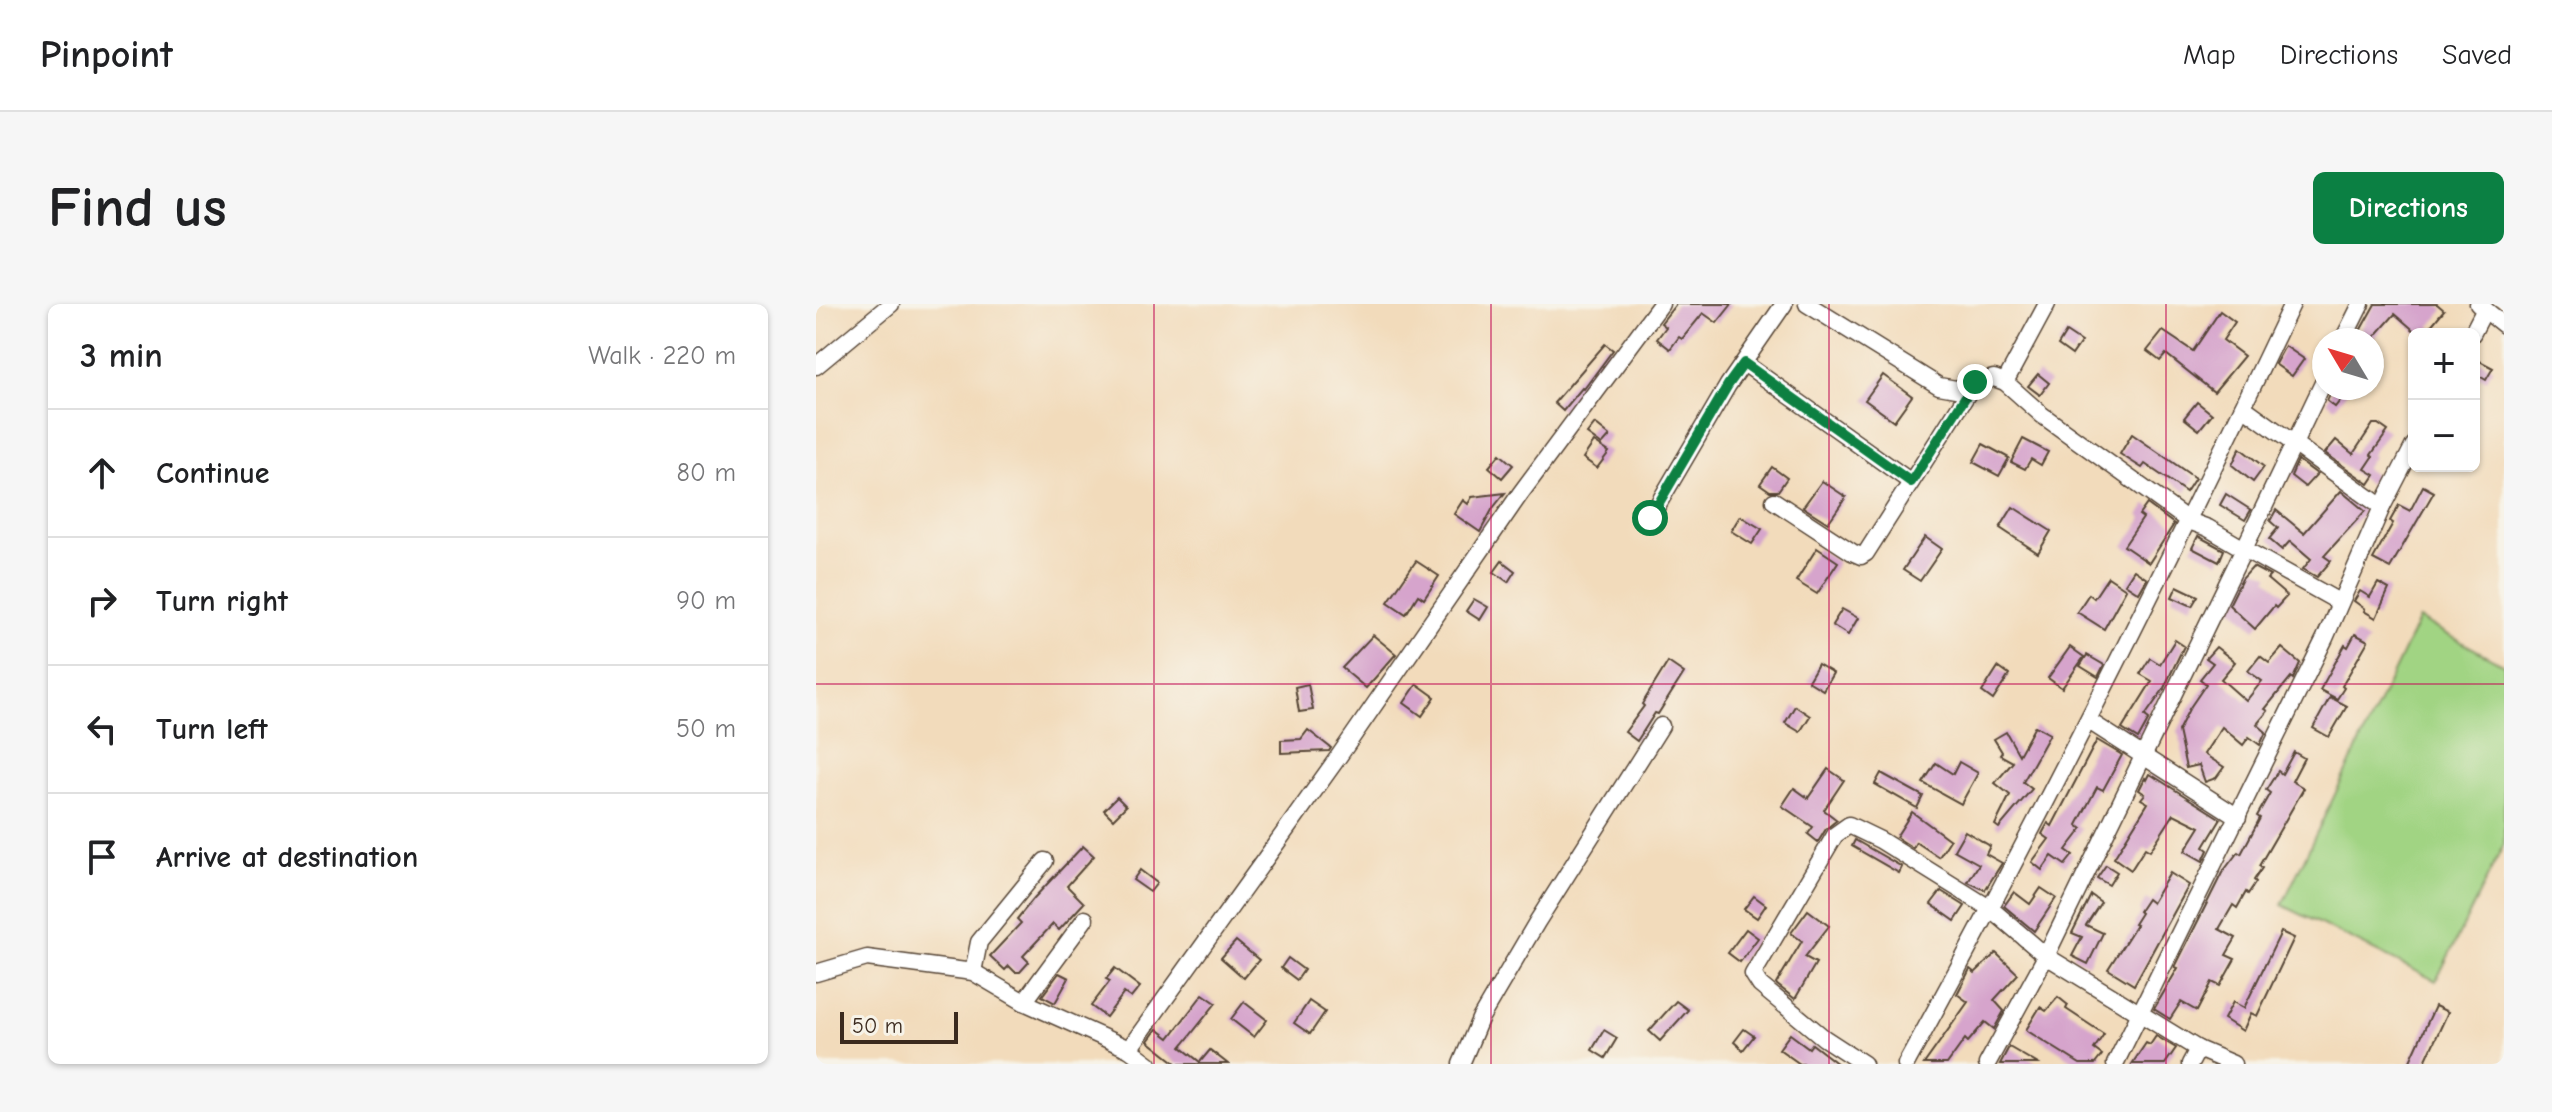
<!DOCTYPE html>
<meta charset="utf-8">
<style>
:root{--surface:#fff;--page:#f6f6f6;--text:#202124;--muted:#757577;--line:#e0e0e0;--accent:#0b8043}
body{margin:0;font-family:"Comic Neue",sans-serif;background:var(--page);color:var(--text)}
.controls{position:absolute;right:24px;top:24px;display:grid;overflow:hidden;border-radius:12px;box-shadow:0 2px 6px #0004}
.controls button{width:72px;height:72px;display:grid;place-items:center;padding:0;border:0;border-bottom:2px solid var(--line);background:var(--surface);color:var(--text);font:40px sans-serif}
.compass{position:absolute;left:1496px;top:24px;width:72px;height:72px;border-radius:50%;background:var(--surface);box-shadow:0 2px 6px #0004;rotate:308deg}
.scale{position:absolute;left:24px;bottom:20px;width:118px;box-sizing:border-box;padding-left:8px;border:4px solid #3b2a1e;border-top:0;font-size:22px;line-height:28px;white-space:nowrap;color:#3b2a1e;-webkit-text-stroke:6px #f7f3e8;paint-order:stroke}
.stop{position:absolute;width:24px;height:24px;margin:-18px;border:6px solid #0b8043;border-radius:50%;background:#fff}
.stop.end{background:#0b8043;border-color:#fff;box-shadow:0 2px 8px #0008}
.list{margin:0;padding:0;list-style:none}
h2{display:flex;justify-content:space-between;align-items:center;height:104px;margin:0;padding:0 32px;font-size:34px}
h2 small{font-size:26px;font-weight:400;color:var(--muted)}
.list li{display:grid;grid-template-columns:52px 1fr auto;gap:24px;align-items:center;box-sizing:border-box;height:128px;padding:0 32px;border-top:2px solid var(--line)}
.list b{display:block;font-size:30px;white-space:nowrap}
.list em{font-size:26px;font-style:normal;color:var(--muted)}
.icon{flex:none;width:44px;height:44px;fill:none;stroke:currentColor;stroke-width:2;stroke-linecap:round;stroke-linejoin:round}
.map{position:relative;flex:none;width:1688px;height:760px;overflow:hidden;border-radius:12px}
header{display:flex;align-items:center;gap:48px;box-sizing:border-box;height:112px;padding:0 40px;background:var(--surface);border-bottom:2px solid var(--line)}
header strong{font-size:38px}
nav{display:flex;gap:44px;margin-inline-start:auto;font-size:28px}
.intro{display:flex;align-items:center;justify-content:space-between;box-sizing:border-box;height:192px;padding:0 48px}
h1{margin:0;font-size:56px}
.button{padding:20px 36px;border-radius:12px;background:var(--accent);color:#fff;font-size:28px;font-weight:700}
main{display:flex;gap:48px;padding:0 48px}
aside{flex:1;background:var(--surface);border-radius:12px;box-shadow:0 2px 6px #0004}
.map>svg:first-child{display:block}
</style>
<header>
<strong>Pinpoint</strong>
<nav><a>Map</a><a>Directions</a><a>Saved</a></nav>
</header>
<div class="intro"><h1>Find us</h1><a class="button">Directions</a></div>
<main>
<aside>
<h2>3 min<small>Walk · 220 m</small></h2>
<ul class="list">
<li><svg class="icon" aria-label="ahead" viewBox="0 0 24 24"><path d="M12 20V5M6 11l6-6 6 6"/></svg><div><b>Continue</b></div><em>80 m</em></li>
<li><svg class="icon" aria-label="right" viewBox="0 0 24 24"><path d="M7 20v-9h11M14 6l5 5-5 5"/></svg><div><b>Turn right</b></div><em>90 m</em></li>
<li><svg class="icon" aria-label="left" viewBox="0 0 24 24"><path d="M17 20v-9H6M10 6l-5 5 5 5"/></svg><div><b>Turn left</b></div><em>50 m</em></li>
<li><svg class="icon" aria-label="arrive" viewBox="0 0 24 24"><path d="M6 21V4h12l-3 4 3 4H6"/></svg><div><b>Arrive at destination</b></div></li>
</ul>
</aside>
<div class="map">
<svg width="1688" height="760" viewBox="0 0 1688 760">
<rect width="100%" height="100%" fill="#f7f3e8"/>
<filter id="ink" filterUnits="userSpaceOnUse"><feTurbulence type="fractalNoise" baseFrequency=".0125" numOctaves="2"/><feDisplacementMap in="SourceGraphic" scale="16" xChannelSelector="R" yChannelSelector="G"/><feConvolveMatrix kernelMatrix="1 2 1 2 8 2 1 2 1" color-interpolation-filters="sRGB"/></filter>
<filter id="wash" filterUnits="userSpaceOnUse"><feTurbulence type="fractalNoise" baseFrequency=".006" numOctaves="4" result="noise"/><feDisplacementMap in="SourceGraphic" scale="32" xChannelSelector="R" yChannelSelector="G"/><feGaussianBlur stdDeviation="1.8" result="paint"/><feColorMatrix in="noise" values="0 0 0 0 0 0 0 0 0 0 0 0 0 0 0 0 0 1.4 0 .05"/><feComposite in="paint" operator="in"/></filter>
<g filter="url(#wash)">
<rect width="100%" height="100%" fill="#f2dbbb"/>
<!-- park -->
<polygon fill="#a1d483" stroke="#6e7f50" stroke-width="2" points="1603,315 1688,361 1688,540 1620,677 1466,601"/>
<g id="blocks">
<!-- building -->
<g fill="#d6a4cc">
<polygon points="860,0 916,0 901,19 887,9 866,35 863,33 854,45 841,35 850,23 845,19"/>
<polygon points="1559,0 1621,0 1628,6 1614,23 1622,30 1602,30 1579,10 1556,36 1539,36"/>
<polygon points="1404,7 1419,18 1407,36 1428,52 1398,88 1350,50 1344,57 1331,47 1347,27 1377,47"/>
<polygon points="1250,28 1265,38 1256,51 1242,41"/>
<polygon points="789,40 797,46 768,85 766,84 747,107 738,99"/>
<polygon points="1469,42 1488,55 1476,72 1459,60"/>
<polygon points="1658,54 1677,64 1670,76 1658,69"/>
<polygon points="1222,70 1233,79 1224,91 1212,82"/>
<polygon points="1067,71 1096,92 1078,117 1049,96"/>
<polygon points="1517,84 1534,84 1519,103 1511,97"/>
<polygon points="1381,98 1396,110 1383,126 1368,114"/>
<polygon points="779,120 794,132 786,141 771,130"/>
<polygon points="1557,120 1562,120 1572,127 1555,151 1557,153 1549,165 1559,171 1553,180 1509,149 1520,136 1537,150"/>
<polygon points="1316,130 1379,174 1370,188 1329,160 1326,164 1304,150"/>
<polygon points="1207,135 1232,148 1225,161 1215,155 1209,165 1195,158"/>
<polygon points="778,138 793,148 781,164 767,154"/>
<polygon points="1167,140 1193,154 1183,172 1157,158"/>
<polygon points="1424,144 1448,163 1437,178 1416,161"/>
<polygon points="684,150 697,161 686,174 673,163"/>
<polygon points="1482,156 1501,170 1489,183 1475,172"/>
<polygon points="956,163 971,174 962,187 954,187 944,180"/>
<polygon points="1006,177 1030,193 1012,219 987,203"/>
<polygon points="1607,182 1618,188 1574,264 1557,255 1577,219 1574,217 1583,201 1594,207"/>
<polygon points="1525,187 1549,207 1508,252 1515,257 1501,273 1487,265 1495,255 1474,237 1466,246 1453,235 1462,224 1454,217 1460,206 1488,229"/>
<polygon points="689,189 677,204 664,228 638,210 647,196 652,200 656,193"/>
<polygon points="1410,190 1435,206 1429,216 1404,201"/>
<polygon points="1331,200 1358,220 1333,259 1308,242 1327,214 1323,211"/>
<polygon points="1197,203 1235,227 1222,249 1184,224"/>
<polygon points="924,212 946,225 936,240 915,227"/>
<polygon points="1382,232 1408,246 1403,258 1376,244"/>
<polygon points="1109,233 1126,245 1104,277 1087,266"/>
<polygon points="1001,244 1022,258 1001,290 980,277"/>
<polygon points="600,257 623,272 608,295 602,291 590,310 572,298"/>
<polygon points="686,257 699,267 692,278 678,268"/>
<polygon points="1437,263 1454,272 1451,275 1471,292 1460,304 1458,302 1439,325 1413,301 1426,275"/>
<polygon points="1318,266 1331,275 1323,289 1309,280"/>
<polygon points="1292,273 1310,285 1288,325 1261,308 1273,290 1278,294"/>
<polygon points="1562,279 1573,285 1560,314 1548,307 1549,305 1538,297 1544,287 1554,293"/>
<polygon points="1361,282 1382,292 1376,302 1356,293"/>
<polygon points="658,295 672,303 664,316 650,307"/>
<polygon points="1026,305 1042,314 1032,331 1016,321"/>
<polygon points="1539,330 1552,337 1526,382 1528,384 1521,395 1504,386 1529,341 1532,343"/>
<polygon points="557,331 580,350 550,384 526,364"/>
<polygon points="1359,336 1368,342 1347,386 1329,412 1333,415 1322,435 1306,425 1336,377 1324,370 1334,354 1344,360"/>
<polygon points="1254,343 1268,353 1246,384 1232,374"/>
<polygon points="1400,343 1419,358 1405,375 1430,397 1446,377 1432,367 1444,352 1453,359 1466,344 1484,359 1477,375 1475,373 1449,405 1452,407 1441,420 1450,428 1444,441 1433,433 1427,441 1406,423 1388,450 1408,463 1400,474 1389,478 1383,461 1370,464 1362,427 1373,405 1390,380 1384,375 1397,359 1390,354"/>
<polygon points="1271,351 1288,361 1282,373 1264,362"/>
<polygon points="852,358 868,369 842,410 839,409 821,437 809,428 828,402 826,400"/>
<polygon points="1002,360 1017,369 1007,386 992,377"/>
<polygon points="1182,363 1193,371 1177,396 1166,388"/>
<polygon points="492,380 497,406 483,408 479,383"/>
<polygon points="601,380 619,393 606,412 588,399"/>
<polygon points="1514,393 1531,402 1513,433 1497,424"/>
<polygon points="979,402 994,412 984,428 969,419"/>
<polygon points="1219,422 1234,430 1207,478 1216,485 1183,524 1179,521 1194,491 1179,479 1197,458 1184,451 1186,448 1178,435 1190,428 1203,451"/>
<polygon points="492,426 515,444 513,447 465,449 465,436 485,435"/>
<polygon points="1281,436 1306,451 1287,486 1281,483 1261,521 1266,525 1250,546 1257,551 1249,561 1236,552 1226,566 1216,558 1233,535 1226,530 1232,519 1236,522"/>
<polygon points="1478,448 1488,454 1476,477 1488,484 1443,562 1446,564 1438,576 1440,578 1432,590 1430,588 1421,604 1417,601 1403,625 1420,634 1410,651 1419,655 1404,682 1396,678 1381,707 1365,698 1354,715 1338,705 1362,664 1359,663 1406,569 1422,548 1425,550 1444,514 1441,512 1454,489 1450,486 1462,467 1466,470"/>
<polygon points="1143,458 1162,469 1145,500 1107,479 1120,459 1137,470"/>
<polygon points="1012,465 1028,476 1008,506 1021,516 1010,525 1002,538 992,530 997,523 966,502 978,484 992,494"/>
<polygon points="1065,469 1107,492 1101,504 1059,480"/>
<polygon points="1334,470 1405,515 1388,543 1392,546 1387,557 1369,547 1384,523 1358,510 1334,547 1329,544 1315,566 1298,554 1332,499 1325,495 1329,490 1323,486 1329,474 1331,476"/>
<polygon points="301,493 310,502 297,515 288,506"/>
<polygon points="1096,508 1134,536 1123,553 1100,538 1097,544 1080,533"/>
<polygon points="1149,527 1174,542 1170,550 1186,559 1169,586 1152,578 1163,560 1138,546"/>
<polygon points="1039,536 1086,563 1083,569 1036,542"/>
<polygon points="267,542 278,552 251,582 268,599 243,626 237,620 207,652 213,658 204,668 199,668 193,662 189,666 174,652 205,619 201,615 218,594"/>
<polygon points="1290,561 1301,568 1293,581 1281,574"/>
<polygon points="324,566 341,579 334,588 317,576"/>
<polygon points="1354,569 1373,581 1318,681 1292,665 1320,621 1318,620 1325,609 1323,607 1331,595 1336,599"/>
<polygon points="1225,584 1240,594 1218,627 1188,602 1198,588 1214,600"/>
<polygon points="1125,587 1149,602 1139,617 1115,600"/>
<polygon points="1275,591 1285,598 1270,621 1287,629 1272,660 1256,652 1266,633 1256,629"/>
<polygon points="938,592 950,601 941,614 928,605"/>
<polygon points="992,606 1013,622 989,653 1000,659 979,695 960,680 986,637 975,629"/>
<polygon points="930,625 942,634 924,658 912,649"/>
<polygon points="1465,628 1478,634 1441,712 1435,709 1427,727 1408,715 1417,698 1428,704"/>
<polygon points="420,637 443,656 428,674 405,654"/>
<polygon points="1180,649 1202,670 1178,696 1188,707 1178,725 1169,718 1152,738 1149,735 1131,760 1108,760 1152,698 1141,690 1154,665 1159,669"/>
<polygon points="472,654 488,666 481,676 465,664"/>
<polygon points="299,664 324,683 315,694 308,689 290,713 275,702 294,677 290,675"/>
<polygon points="243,669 253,674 239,699 226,692"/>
<polygon points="387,690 400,699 365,743 384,758 394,746 412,760 361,760 332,737 341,725 353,734"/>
<polygon points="1242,693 1252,701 1250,705 1288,730 1278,745 1286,751 1279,760 1264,760 1210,726 1224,703 1230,707"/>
<polygon points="493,697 509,708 494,730 478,719"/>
<polygon points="860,697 872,706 844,737 833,727"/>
<polygon points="428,698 451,716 438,733 415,715"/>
<polygon points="1619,702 1632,708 1608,760 1600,760 1594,757"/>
<polygon points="928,725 938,732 927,746 918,738"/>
<polygon points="788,726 801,734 789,754 776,746"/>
<polygon points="974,730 993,744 996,740 1022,760 984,760 963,745"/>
<polygon points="1340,732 1360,744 1349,760 1316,760 1330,739 1334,741"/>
<polygon points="1193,743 1222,760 1184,760"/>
</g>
</g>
</g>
<g filter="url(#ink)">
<use href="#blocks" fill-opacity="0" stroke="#564536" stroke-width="2"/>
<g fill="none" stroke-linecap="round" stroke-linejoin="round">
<!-- street casing -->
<g stroke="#564536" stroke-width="19">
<g id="street">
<polyline points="991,0 1123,82 1140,85 1178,74 1189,78 1226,111 1373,217 1392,224 1428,245 1230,652 1171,760"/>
<polyline points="1662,0 1688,21"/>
<polyline points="1656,30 1669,5"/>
<polyline points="1527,36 1545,0"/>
<polyline points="928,59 1095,178"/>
<polyline points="0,62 75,0"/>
<polyline points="1508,77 1428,245 1523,298"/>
<polyline points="1189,78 1231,0"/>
<polyline points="1427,103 1566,203"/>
<polyline points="958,197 1036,248 1045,252 1050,249 1159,78"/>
<polyline points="834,214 912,81 968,0"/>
<polyline points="1273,417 1422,513"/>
<polyline points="157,668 163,638 229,557"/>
<polyline points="0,669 51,654 157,668 208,698 313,745 333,760"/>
<polyline points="208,698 269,615"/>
<polyline points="313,745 523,452 704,190 845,0"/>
<polyline points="1382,745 1417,760"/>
<polyline points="645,760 664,715 721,618 845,422"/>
<polyline points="1048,760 1008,734 944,681 937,670 1019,531 1033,521 1064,536 1175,605 1230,652 1382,745 1374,760"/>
<path d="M1090,760c137,-249 264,-503 386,-760"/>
<polyline points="1299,760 1509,334 1566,203 1598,141"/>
</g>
</g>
<!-- street -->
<use href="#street" stroke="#fff" stroke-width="16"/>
</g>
</g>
<g fill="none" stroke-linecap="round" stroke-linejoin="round" filter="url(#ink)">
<!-- route -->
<polyline stroke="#0b8043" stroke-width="10" points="834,214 912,81 928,59 1095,178 1159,78"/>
</g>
<!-- grid -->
<path fill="none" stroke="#c2185b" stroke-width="2" stroke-opacity="0.55" d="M338,0v760M675,0v760M1013,0v760M1350,0v760M0,380h1688"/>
</svg>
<div class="controls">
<button>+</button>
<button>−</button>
</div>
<svg class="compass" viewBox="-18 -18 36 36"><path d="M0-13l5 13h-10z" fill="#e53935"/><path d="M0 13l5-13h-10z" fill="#757577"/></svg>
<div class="scale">50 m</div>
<div class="stop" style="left:834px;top:214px"></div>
<div class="stop end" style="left:1159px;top:78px"></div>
</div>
</main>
